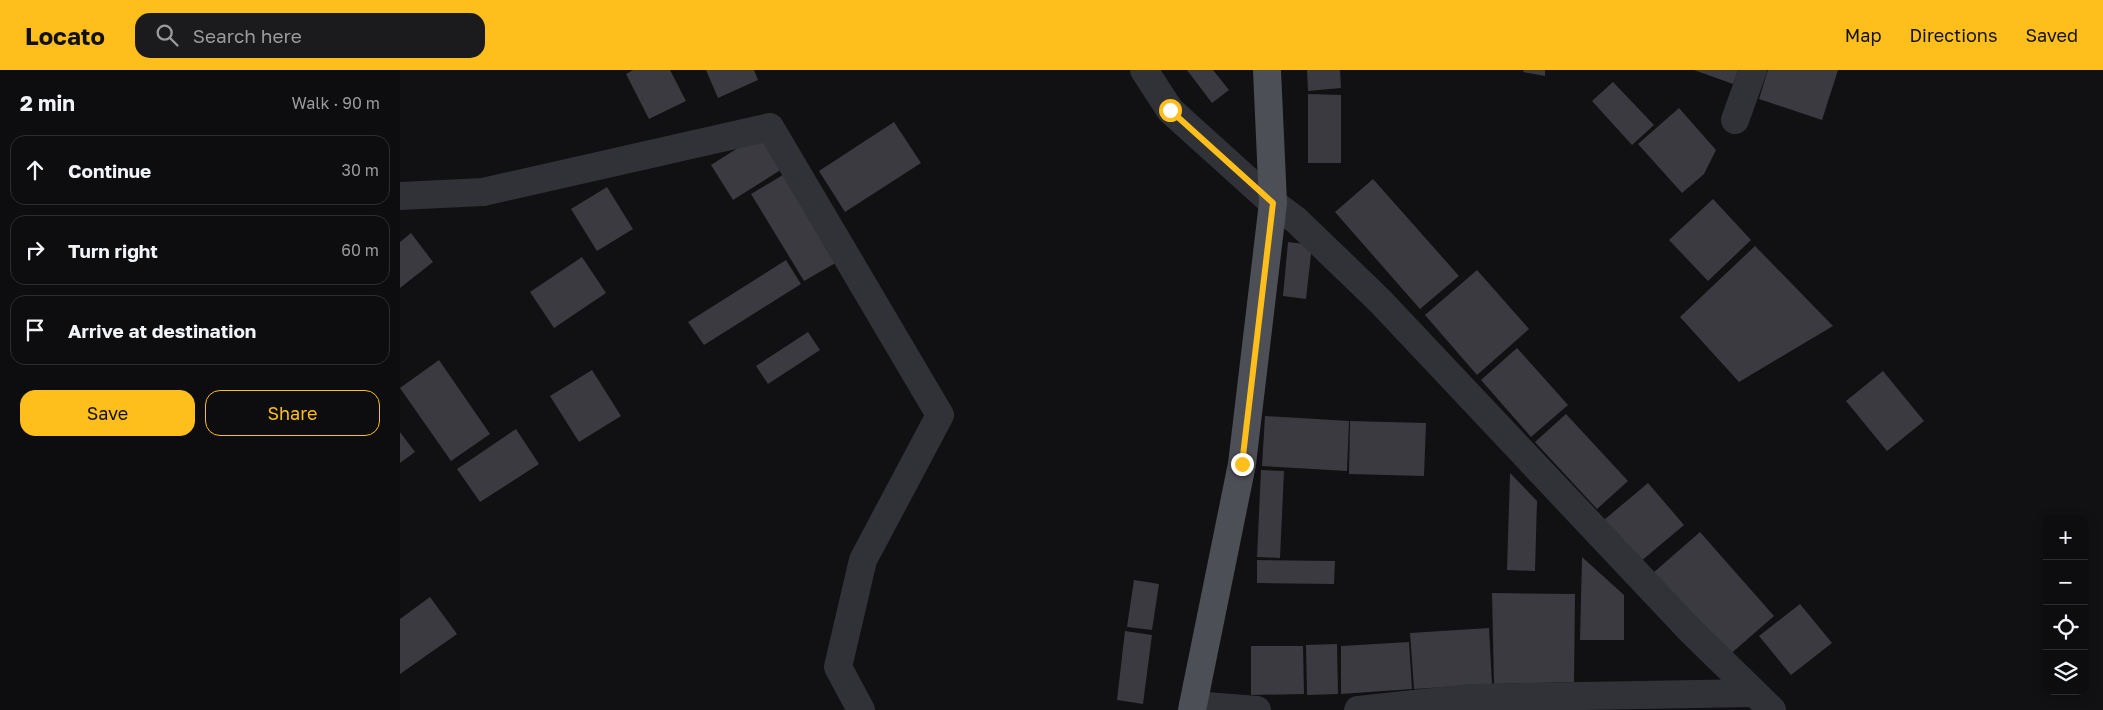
<!DOCTYPE html>
<meta charset="utf-8">
<style>
:root{--surface:#0d0c0e;--page:#1b1a1c;--text:#f1f3f6;--muted:#9a9b9e;--line:#2d2c2e;--accent:#febf1d}
body{margin:0;font-family:"Golos Text",sans-serif;background:var(--page);color:var(--text)}
.controls{position:absolute;right:15px;bottom:15px;display:grid;overflow:hidden;border-radius:10px;box-shadow:0 2px 12px #0003}
.controls button{width:45px;height:45px;display:grid;place-items:center;padding:0;border:0;border-bottom:1px solid var(--line);background:var(--surface);color:var(--text);font:25px sans-serif}
.stop{position:absolute;width:15px;height:15px;margin:-11px;border:4px solid #febf1d;border-radius:50%;background:#fff}
.stop.end{background:#febf1d;border-color:#fff;box-shadow:0 1px 5px #0008}
.list{margin:0;padding:0;list-style:none}
h2{display:flex;justify-content:space-between;align-items:center;height:65px;margin:0;padding:0 20px;font-size:21px}
h2 small{font-size:16px;font-weight:400;color:var(--muted)}
.list li{display:grid;grid-template-columns:32px 1fr auto;gap:15px;align-items:center;box-sizing:border-box;height:70px;margin:0 10px 10px;padding:0 10px;border:1px solid var(--line);border-radius:15px}
.list b{display:block;font-size:19px;white-space:nowrap}
.list em{font-size:16px;font-style:normal;color:var(--muted)}
.actions{display:flex;gap:10px;padding:15px 20px}
.actions a{flex:1;padding:11px 0;border:1px solid var(--accent);border-radius:15px;text-align:center;font-size:18px;color:var(--accent)}
.actions .main{background:var(--accent);color:#111}
.icon{flex:none;width:28px;height:28px;fill:none;stroke:currentColor;stroke-width:2;stroke-linecap:round;stroke-linejoin:round}
.map{position:relative;flex:none;width:1703px;height:640px;overflow:hidden}
header{display:flex;align-items:center;gap:30px;box-sizing:border-box;height:70px;padding:0 25px;background:var(--accent);color:#111}
header strong{font-size:24px}
nav{display:flex;gap:28px;margin-inline-start:auto;font-size:18px}
.search{width:350px;height:45px;background:var(--page);display:flex;align-items:center;gap:12px;box-sizing:border-box;padding:0 18px;border-radius:15px;color:var(--muted);font-size:19px}
main{display:flex}
aside{flex:1;background:var(--surface)}
.map>svg:first-child{display:block}
</style>
<header>
<strong>Locato</strong>
<div class="search"><svg class="icon" aria-label="search" viewBox="0 0 24 24"><circle cx="10" cy="10" r="6"/><path d="M15 15l6 6"/></svg>Search here</div>
<nav><a>Map</a><a>Directions</a><a>Saved</a></nav>
</header>
<main>
<aside>
<h2>2 min<small>Walk · 90 m</small></h2>
<ul class="list">
<li><svg class="icon" aria-label="ahead" viewBox="0 0 24 24"><path d="M12 20V5M6 11l6-6 6 6"/></svg><div><b>Continue</b></div><em>30 m</em></li>
<li><svg class="icon" aria-label="right" viewBox="0 0 24 24"><path d="M7 20v-9h11M14 6l5 5-5 5"/></svg><div><b>Turn right</b></div><em>60 m</em></li>
<li><svg class="icon" aria-label="arrive" viewBox="0 0 24 24"><path d="M6 21V4h12l-3 4 3 4H6"/></svg><div><b>Arrive at destination</b></div></li>
</ul>
<div class="actions"><a class="main">Save</a><a>Share</a></div>
</aside>
<div class="map">
<svg width="1703" height="640" viewBox="0 0 1703 640">
<rect width="100%" height="100%" fill="#111012"/>
<!-- building -->
<g fill="#3a3a40">
<polygon points="233,0 270,0 286,31 249,49 226,4"/>
<polygon points="306,0 354,0 358,10 318,28"/>
<polygon points="787,0 813,0 829,20 812,33"/>
<polygon points="907,0 940,0 941,18 908,21"/>
<polygon points="1124,0 1145,0 1145,6 1123,2"/>
<polygon points="1294,0 1338,0 1333,14"/>
<polygon points="1368,0 1438,0 1422,50 1359,29"/>
<polygon points="1213,12 1254,55 1232,75 1192,31"/>
<polygon points="908,24 941,25 941,93 908,93"/>
<polygon points="1279,38 1316,80 1304,104 1282,123 1238,74"/>
<polygon points="494,52 521,93 445,142 419,101"/>
<polygon points="360,64 382,99 333,130 311,95"/>
<polygon points="386,103 439,191 404,211 351,124"/>
<polygon points="973,109 1059,206 1020,239 935,142"/>
<polygon points="207,117 233,159 197,181 171,139"/>
<polygon points="1313,129 1351,170 1308,211 1269,170"/>
<polygon points="11,163 33,192 0,218 0,172"/>
<polygon points="888,172 912,175 906,229 883,226"/>
<polygon points="1355,176 1433,256 1339,312 1280,247"/>
<polygon points="182,187 206,223 154,258 130,222"/>
<polygon points="386,190 401,214 304,275 288,252"/>
<polygon points="1077,200 1129,259 1077,305 1025,245"/>
<polygon points="408,262 420,280 368,314 356,296"/>
<polygon points="1117,278 1168,335 1131,367 1081,310"/>
<polygon points="39,290 90,364 51,391 0,318"/>
<polygon points="192,300 221,346 179,372 150,326"/>
<polygon points="1483,301 1524,351 1487,381 1446,331"/>
<polygon points="1166,344 1228,411 1197,439 1135,372"/>
<polygon points="865,346 949,351 947,401 862,396"/>
<polygon points="950,351 1026,353 1024,406 949,404"/>
<polygon points="116,359 139,394 80,432 57,399"/>
<polygon points="0,362 15,382 0,393"/>
<polygon points="861,400 884,401 880,488 857,487"/>
<polygon points="1110,403 1137,431 1135,501 1107,500"/>
<polygon points="1248,413 1284,455 1240,492 1204,450"/>
<polygon points="1300,462 1374,546 1327,587 1253,503"/>
<polygon points="1182,487 1224,525 1224,570 1180,570"/>
<polygon points="857,490 935,491 934,514 857,513"/>
<polygon points="734,510 759,514 752,560 727,557"/>
<polygon points="1092,523 1175,524 1174,612 1094,614"/>
<polygon points="30,527 57,564 0,604 0,549"/>
<polygon points="1400,534 1432,573 1391,605 1359,566"/>
<polygon points="1089,558 1092,614 1014,619 1010,563"/>
<polygon points="725,561 752,565 743,634 717,630"/>
<polygon points="1009,572 1012,619 941,624 941,576"/>
<polygon points="937,574 938,624 907,625 906,575"/>
<polygon points="851,576 903,576 904,624 851,625"/>
</g>
<g fill="none" stroke-linecap="round" stroke-linejoin="round">
<!-- minor -->
<g stroke="#313237" stroke-width="28">
<polyline points="744,0 770,40 873,133 896,150 980,231 1290,560 1372,640"/>
<polyline points="1335,50 1353,0"/>
<polyline points="0,126 83,122 370,57 540,345 463,490 438,597 461,640"/>
<polyline points="793,635 857,640"/>
<polyline points="958,640 1070,628 1354,623"/>
</g>
<!-- major -->
<polyline stroke="#4d4f56" stroke-width="28" points="792,640 842,394 873,133 867,0"/>
</g>
<g fill="none" stroke-linecap="round" stroke-linejoin="round">
<!-- route -->
<polyline stroke="#febf1d" stroke-width="6" points="770,40 873,133 842,394"/>
</g>
</svg>
<div class="controls">
<button>+</button>
<button>−</button>
<button><svg class="icon" aria-label="locate" viewBox="0 0 24 24"><circle cx="12" cy="12" r="6"/><path d="M12 2v4M12 18v4M2 12h4M18 12h4"/></svg></button>
<button><svg class="icon" aria-label="layers" viewBox="0 0 24 24"><path d="M12 4l9 5-9 5-9-5zM3 14l9 5 9-5"/></svg></button>
</div>
<div class="stop" style="left:770px;top:40px"></div>
<div class="stop end" style="left:842px;top:394px"></div>
</div>
</main>
